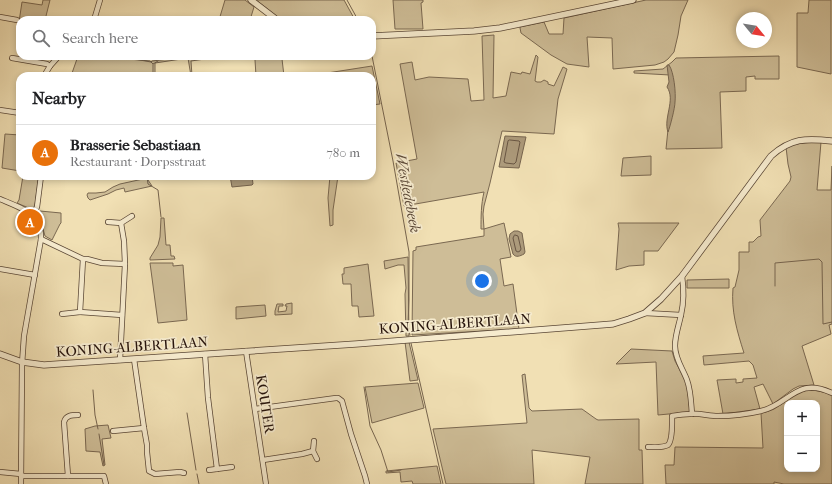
<!DOCTYPE html>
<meta charset="utf-8">
<style>
:root{--surface:#fff;--page:#f6f6f6;--text:#202124;--muted:#757577;--line:#e0e0e0;--accent:#ea580c}
body{margin:0;font-family:"IM FELL French Canon",serif;background:var(--page);color:var(--text)}
.controls{position:absolute;right:12px;bottom:12px;display:grid;overflow:hidden;border-radius:8px;box-shadow:0 2px 6px #0003}
.controls button{width:36px;height:36px;display:grid;place-items:center;padding:0;border:0;border-bottom:1px solid var(--line);background:var(--surface);color:var(--text);font:20px sans-serif}
.compass{position:absolute;left:736px;top:12px;width:36px;height:36px;border-radius:50%;background:var(--surface);box-shadow:0 2px 6px #0003;rotate:120deg}
.you{position:absolute;left:482px;top:281px;width:14px;height:14px;margin:-10px;border:3px solid #fff;border-radius:50%;background:#1a73e8;box-shadow:0 0 0 6px #1a73e833}
.badge{display:grid;place-items:center;width:26px;height:26px;border-radius:50%;background:var(--accent);color:#fff;font-size:13px;font-weight:700}
.pin{position:absolute;translate:-50% -50%;border:2px solid #fff;box-shadow:0 1px 4px #0006}
.list{margin:0;padding:0;list-style:none}
h2{display:flex;justify-content:space-between;align-items:center;height:52px;margin:0;padding:0 16px;font-size:17px}
h2 small{font-size:13px;font-weight:400;color:var(--muted)}
.list li{display:grid;grid-template-columns:26px 1fr auto;gap:12px;align-items:center;box-sizing:border-box;height:56px;padding:0 16px;border-top:1px solid var(--line)}
.list b{display:block;font-size:15px;white-space:nowrap}
.list p{margin:0;font-size:13px;white-space:nowrap;color:var(--muted)}
.list em{font-size:13px;font-style:normal;color:var(--muted)}
.icon{flex:none;width:22px;height:22px;fill:none;stroke:currentColor;stroke-width:2;stroke-linecap:round;stroke-linejoin:round}
.map{position:relative;flex:none;width:832px;height:484px;overflow:hidden}
.search{position:absolute;background:var(--surface);box-shadow:0 2px 6px #0003;left:16px;top:16px;width:360px;height:44px;display:flex;align-items:center;gap:10px;box-sizing:border-box;padding:0 14px;border-radius:12px;color:var(--muted);font-size:15px}
.panel{position:absolute;background:var(--surface);box-shadow:0 2px 6px #0003;left:16px;top:72px;width:360px;height:108px;border-radius:12px}
.map>svg:first-child{display:block}
</style>
<div class="map">
<svg width="832" height="484" viewBox="0 0 832 484">
<rect width="100%" height="100%" fill="#f1e0b4"/>
<filter id="stains"><feTurbulence type="fractalNoise" baseFrequency=".005" numOctaves="4"/><feColorMatrix values="0 0 0 0 .2 0 0 0 0 .09 0 0 0 0 .02 0 0 0 .5 -.17"/></filter>
<radialGradient id="worn" r=".72"><stop offset=".6" stop-color="#630" stop-opacity="0"/><stop offset="1" stop-color="#630" stop-opacity=".3"/></radialGradient>
<!-- green -->
<g fill="#cebd97" stroke="#7a6851" fill-rule="evenodd">
<polygon points="43,0 50,0 45,20 20,20 20,35 17,35 22,2 42,5"/>
<polygon points="225,0 245,0 254,7 250,20 219,20"/>
<polygon points="256,0 344,0 355,20 282,20"/>
<polygon points="393,0 423,0 423,2 421,3 423,29 395,29"/>
<polygon points="646,0 688,0 681,16 678,35 674,52 668,59 664,62 655,65 613,69 612,38 587,37 589,67 567,64 551,55 521,33 520,28 520,27 544,22 549,34 563,34 564,18"/>
<polygon points="809,0 831,0 831,74 797,67 797,13 808,13"/>
<path d="M494,35l-1,63 13,-2 5,-24 10,2 1,-2 8,2 6,-19 2,2 -3,24 2,1h4l3,-2 4,2v2l6,2 9,-19 4,2 -9,30 -4,35 -52,-3 -12,52 -6,23 -1,8 1,15 20,-6 7,34 -11,2 4,27 9,-2 6,45 -107,6 1,-84 3,-1v-3l68,-11v-7h-3c0,-13 0,-24 3,-37l-80,14 -8,-43 21,-4 -17,-95 12,-2 3,18 14,-3 39,2 3,22 13,-1 -2,-64z"/>
<polygon points="78,56 118,56 151,62 152,61 194,56 226,56 191,61 192,76 191,76 188,58 155,63 155,76 71,76"/>
<polygon points="276,56 282,59 284,76 256,76 255,60 256,57"/>
<polygon points="779,56 779,79 755,79 755,76 746,77 746,91 720,92 722,148 666,149 671,100 670,75 634,73 634,71 663,69 672,62 676,58"/>
<polygon points="372,66 380,104 372,105 372,76 308,76"/>
<polygon points="5,134 20,135 20,171 2,168"/>
<path d="M812,142h9l-4,48h14l1,-24v158l-3,1 2,9 -29,12 12,39 -15,1 -6,3 -20,15 -10,-20 -9,3 6,22 -37,5 -6,-34 19,-1v4l7,-1v-3l14,-1 -4,-13 -4,-4 -45,4 -1,-9 41,-3c-7,-22 -13,-42 -11,-65l2,-1 4,-17v-18h10v-10h4l5,-5 3,-1 -1,-16 30,-39 1,-4 -3,-13 -2,-17 10,-3z"/>
<polygon points="651,156 651,175 621,176 623,158"/>
<polygon points="23,176 39,176 35,205 33,209 31,209 17,203 19,200"/>
<polygon points="143,176 148,176 148,180 152,186 125,192 124,188 116,190 108,194 90,200 88,198 87,195 88,193 96,193 105,192 113,187 120,184 143,179"/>
<polygon points="330,176 338,176 333,210 333,225 330,226 328,198"/>
<path d="M40,211l21,2v10l-1,1 -8,16 -7,-4c-2,-8 -6,-17 -5,-25z"/>
<polygon points="161,218 164,218 166,245 170,245 171,256 174,256 175,259 150,260 150,258 158,245 160,237"/>
<polygon points="618,223 679,223 658,251 644,251 644,265 629,266 616,270 619,229"/>
<polygon points="408,257 409,336 406,336 405,294 406,288 404,265 398,265 385,269 384,261"/>
<polygon points="150,263 173,263 173,266 183,265 187,320 158,323"/>
<polygon points="368,264 374,316 359,317 358,306 352,306 351,284 343,284 342,274 344,274 344,268"/>
<polygon points="729,279 729,288 687,288 687,280"/>
<polygon points="292,303 292,314 275,315 275,311 277,304 283,304 283,306 279,306 278,312 286,311 287,306 285,306 286,304"/>
<polygon points="265,305 266,316 236,319 236,307"/>
<polygon points="405,342 409,342 418,380 410,381"/>
<polygon points="631,349 672,351 675,361 687,383 690,412 658,415 656,362 616,364"/>
<polygon points="525,374 529,408 532,411 582,409 596,419 598,420 639,419 639,450 642,450 643,484 585,484 590,457 532,450 534,484 446,484 433,429 527,423 522,375"/>
<polygon points="418,383 424,408 372,423 365,387"/>
<path d="M808,390c9,0 16,2 24,5v89h-48l-10,-2v2h-108l-1,-19h9l1,-18 88,1 -2,-35c5,-1 9,-2 13,-4 12,-7 20,-17 34,-19zM787,403h30v66h-30z"/>
<polygon points="108,425 111,438 102,439 105,465 103,466 100,452 86,451 85,429 95,426"/>
<polygon points="437,466 441,484 413,484 412,481 401,482 400,472 386,473 386,471"/>
</g>
<!-- water -->
<g fill="#ac9a7b" stroke="#76644e">
<path d="M667,65h2c5,7 7,28 6,37 0,6 -5,25 -7,30 -5,-14 8,-32 -1,-45l2,-5z"/>
<polygon points="505,136 526,137 519,168 499,167"/>
<polygon points="230,176 252,176 253,184 252,185 232,187"/>
<path d="M514,231h4l4,2 3,19 -1,2c-4,2 -8,4 -11,0l-4,-15 1,-5z"/>
</g>
<g fill="none" stroke-linecap="round" stroke-linejoin="round">
<!-- shore -->
<g stroke="#695643" stroke-width="1">
<polygon points="510,140 519,141 520,142 516,162 514,164 506,163 504,162 508,141"/>
<polygon points="515,235 518,236 521,249 520,251 518,252 516,251 513,238 514,236"/>
</g>
<!-- stream -->
<g stroke="#76644e" stroke-width="1">
<polyline points="347,0 358,20"/>
<polyline points="117,56 129,59 150,61 153,64"/>
<polyline points="372,56 393,161 409,252 409,300 408,326 410,335"/>
<polyline points="153,64 158,61"/>
<polyline points="153,65 153,76"/>
<polyline points="147,176 148,184 158,190 161,217"/>
<polyline points="775,286 775,263 819,259 822,262 823,324 832,322"/>
<polyline points="411,343 443,484"/>
<polyline points="364,387 370,426 381,450 388,472 401,470"/>
<polyline points="93,390 95,415 98,429"/>
<polyline points="187,413 196,470"/>
<polyline points="99,434 104,465"/>
<polyline points="197,474 199,484"/>
</g>
<!-- minor casing -->
<g stroke="#594635" stroke-width="6">
<g id="minor">
<polyline points="0,17 17,20"/>
<polyline points="46,19 51,20"/>
<polyline points="94,20 100,0"/>
<polyline points="12,58 47,64 50,66"/>
<polyline points="44,76 50,66 59,56"/>
<polyline points="0,110 20,113"/>
<path d="M0,199c9,4 32,12 37,21 3,5 4,13 4,19l-17,97 -2,28 -1,120"/>
<polyline points="33,215 37,207 41,176"/>
<polyline points="108,222 121,223 132,216"/>
<polyline points="41,239 83,259 87,259 102,263 125,264"/>
<polyline points="83,259 80,312 122,315"/>
<polyline points="0,269 35,275"/>
<path d="M682,276c2,13 2,26 -1,39 -2,10 -6,20 -6,31 0,13 8,23 12,34 4,11 4,23 5,34"/>
<polyline points="645,313 681,315"/>
<polyline points="62,314 80,312"/>
<polyline points="246,351 266,484"/>
<polyline points="205,354 208,398 217,469"/>
<polyline points="134,359 144,428 147,445 147,452 149,471 155,474 180,472 184,473"/>
<polyline points="120,360 125,264 124,241 121,223"/>
<polyline points="255,409 336,398 338,398 342,401 351,434 365,476 367,484"/>
<polyline points="113,431 144,428"/>
<polyline points="314,441 313,451 317,459"/>
<path d="M648,447c5,0 15,1 20,-2 5,-5 4,-22 4,-29 6,-1 12,-2 18,-2 10,-1 19,2 28,2 14,0 30,-2 43,-5 29,-7 36,-35 71,-18"/>
<polyline points="263,460 302,454 313,451"/>
<polyline points="209,470 232,467"/>
<polyline points="0,472 21,474"/>
<polyline points="21,476 104,476 106,484"/>
<path d="M68,476l-4,-54c2,-7 8,-7 14,-7"/>
</g>
</g>
<!-- tertiary casing -->
<g stroke="#594635" stroke-width="7">
<g id="tertiary">
<polyline points="251,0 277,20"/>
<polyline points="372,36 474,31 500,28 633,0"/>
<path d="M0,354l22,8 22,3 14,-1 298,-20 257,-20 16,-5 16,-6 16,-14 21,-23 89,-120c20,-18 35,-18 61,-15"/>
</g>
</g>
<!-- minor -->
<use href="#minor" stroke="#f6ebce" stroke-width="4.5"/>
<!-- tertiary -->
<use href="#tertiary" stroke="#f6ebce" stroke-width="5.5"/>
</g>
<g text-anchor="middle" dominant-baseline="central" stroke-width="3.5" stroke-linejoin="round" paint-order="stroke">
<!-- street labels -->
<g font-size="14" fill="#26130b" stroke="#f6ebce">
<text transform="translate(455 324) rotate(-4)">KONING-ALBERTLAAN</text>
<text transform="translate(132 347) rotate(-4)">KONING-ALBERTLAAN</text>
<text transform="translate(265 404) rotate(81)">KOUTER</text>
</g>
<!-- water labels -->
<g font-size="15" font-style="italic" fill="#5c4938" stroke="#f6ebce">
<text transform="translate(408 193) rotate(79)">Westledebeek</text>
</g>
</g>
<rect width="100%" height="100%" filter="url(#stains)"/>
<rect width="100%" height="100%" fill="url(#worn)"/>
</svg>
<div class="controls">
<button>+</button>
<button>−</button>
</div>
<svg class="compass" viewBox="-18 -18 36 36"><path d="M0-13l5 13h-10z" fill="#e53935"/><path d="M0 13l5-13h-10z" fill="#757577"/></svg>
<div class="you"></div>
<div class="pin badge" style="left:30px;top:222px;background:#e8710a">A</div>
<div class="search"><svg class="icon" aria-label="search" viewBox="0 0 24 24"><circle cx="10" cy="10" r="6"/><path d="M15 15l6 6"/></svg>Search here</div>
<section class="panel">
<h2>Nearby<small></small></h2>
<ul class="list">
<li><span class="badge" style="background:#e8710a">A</span><div><b>Brasserie Sebastiaan</b><p>Restaurant · Dorpsstraat</p></div><em>780 m</em></li>
</ul>
</section>
</div>
